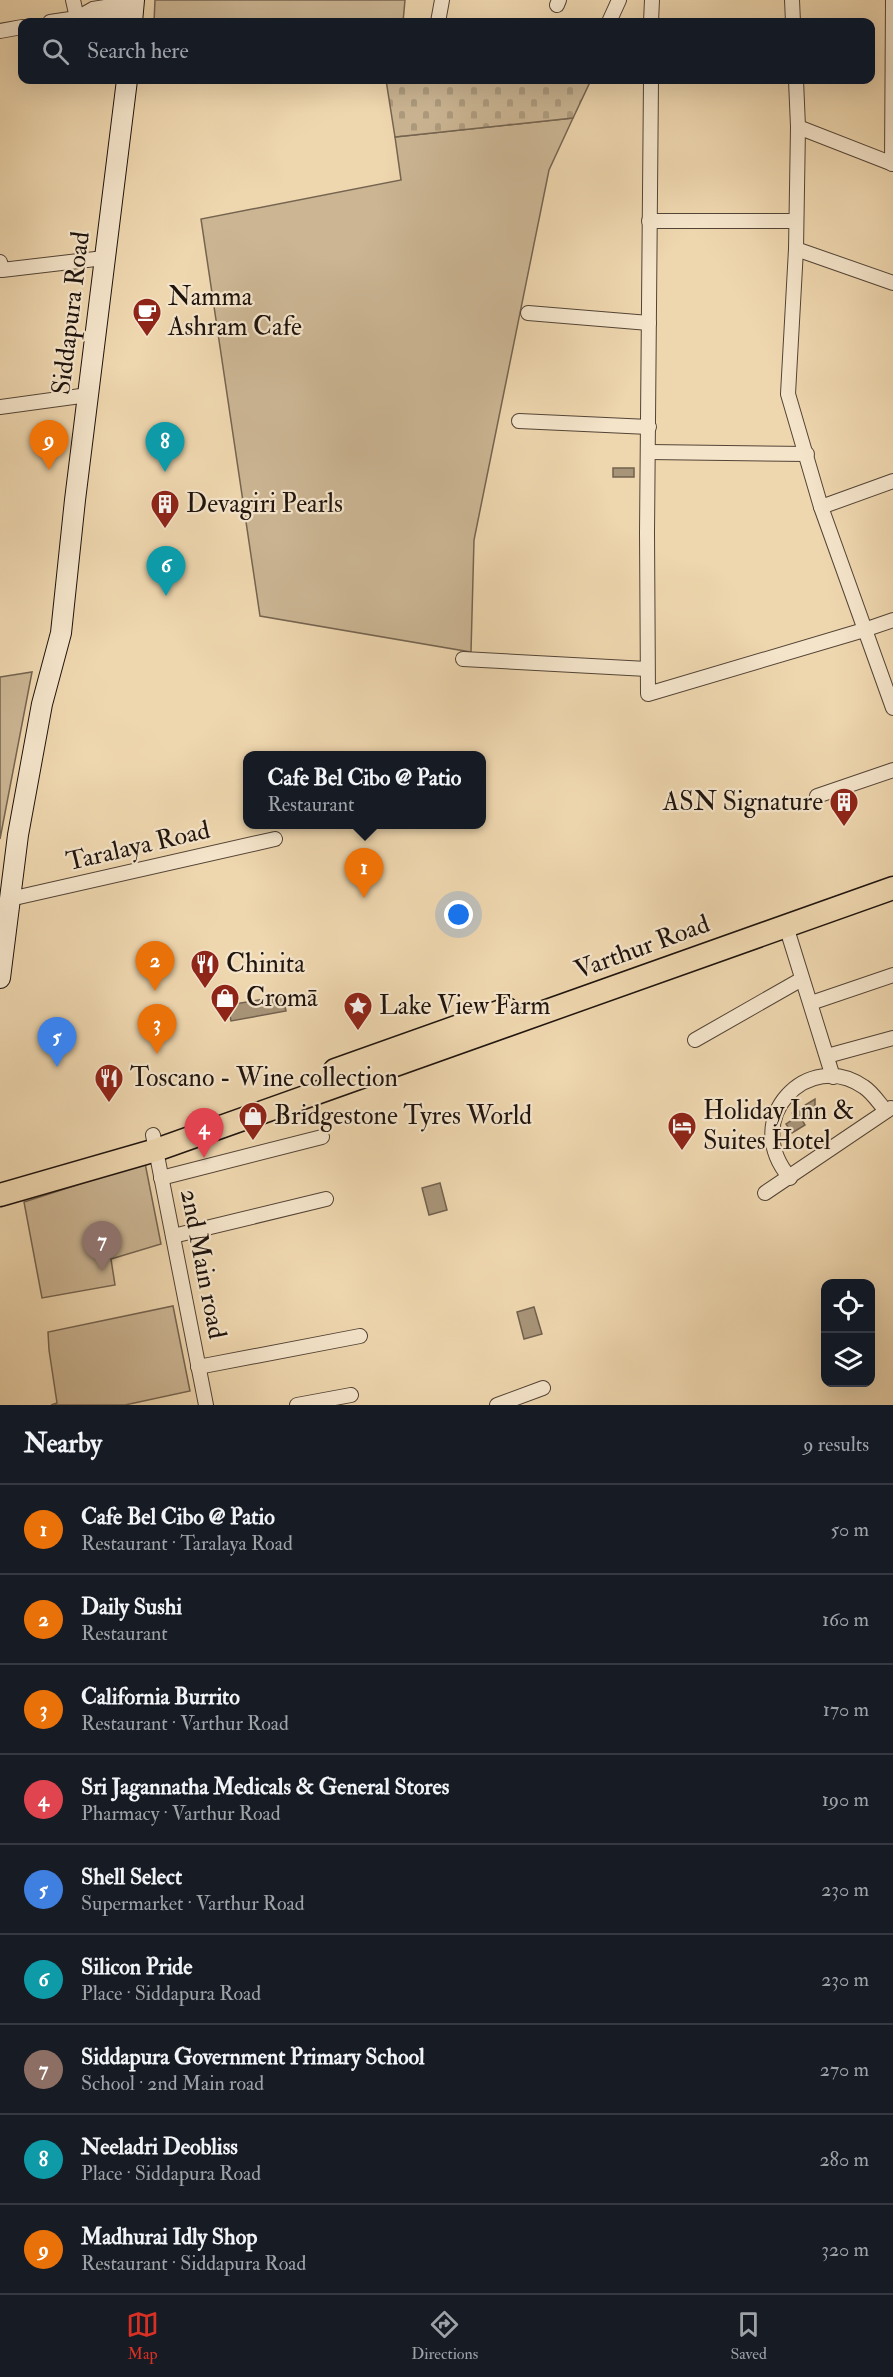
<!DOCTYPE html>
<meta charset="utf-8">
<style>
:root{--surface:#171b24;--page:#20242c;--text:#f1f3f6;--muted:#9ea1a6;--line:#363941;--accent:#d93025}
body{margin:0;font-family:"IM FELL Double Pica",serif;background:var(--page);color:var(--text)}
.controls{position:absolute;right:18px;bottom:18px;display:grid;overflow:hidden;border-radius:12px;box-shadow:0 6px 24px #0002}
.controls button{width:54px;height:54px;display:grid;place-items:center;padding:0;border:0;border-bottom:2px solid var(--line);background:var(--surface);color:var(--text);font:30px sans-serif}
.you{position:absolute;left:459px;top:915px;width:21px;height:21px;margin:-15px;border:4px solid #fff;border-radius:50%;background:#1a73e8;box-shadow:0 0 0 9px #1a73e833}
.badge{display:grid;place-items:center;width:39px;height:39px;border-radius:50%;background:var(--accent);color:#fff;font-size:20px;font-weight:700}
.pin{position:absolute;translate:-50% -50px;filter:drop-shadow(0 2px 3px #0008)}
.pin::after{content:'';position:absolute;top:32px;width:21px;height:18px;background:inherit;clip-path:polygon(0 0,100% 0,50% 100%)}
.popup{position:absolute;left:243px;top:751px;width:243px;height:78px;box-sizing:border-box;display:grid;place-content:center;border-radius:12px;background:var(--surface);filter:drop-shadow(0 2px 4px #0005);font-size:20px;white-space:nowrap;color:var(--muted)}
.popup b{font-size:22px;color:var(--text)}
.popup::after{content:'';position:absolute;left:50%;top:100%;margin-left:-12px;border:12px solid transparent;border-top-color:var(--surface)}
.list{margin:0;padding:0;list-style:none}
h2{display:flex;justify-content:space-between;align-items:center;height:78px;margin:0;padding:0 24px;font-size:26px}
h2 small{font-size:20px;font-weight:400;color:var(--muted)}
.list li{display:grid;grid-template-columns:39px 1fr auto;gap:18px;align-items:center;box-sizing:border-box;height:90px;padding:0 24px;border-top:2px solid var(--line)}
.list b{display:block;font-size:22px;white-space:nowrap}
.list p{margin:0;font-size:20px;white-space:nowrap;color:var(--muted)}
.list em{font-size:20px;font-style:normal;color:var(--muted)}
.icon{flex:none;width:33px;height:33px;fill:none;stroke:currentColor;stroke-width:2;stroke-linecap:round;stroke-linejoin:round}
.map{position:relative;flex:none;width:893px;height:1405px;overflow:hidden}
.search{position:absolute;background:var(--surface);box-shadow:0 6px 24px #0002;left:18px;right:18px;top:18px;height:66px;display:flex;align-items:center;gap:15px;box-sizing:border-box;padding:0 21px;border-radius:12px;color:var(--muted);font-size:22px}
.sheet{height:888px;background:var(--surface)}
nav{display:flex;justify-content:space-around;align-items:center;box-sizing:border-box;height:84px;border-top:2px solid var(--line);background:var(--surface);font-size:16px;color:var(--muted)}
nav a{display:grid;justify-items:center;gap:3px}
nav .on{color:var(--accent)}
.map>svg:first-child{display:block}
</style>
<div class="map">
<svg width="893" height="1405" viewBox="0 0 893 1405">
<defs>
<pattern id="cemetery-stones" width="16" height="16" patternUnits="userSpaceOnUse" patternTransform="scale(1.5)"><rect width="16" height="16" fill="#cbb593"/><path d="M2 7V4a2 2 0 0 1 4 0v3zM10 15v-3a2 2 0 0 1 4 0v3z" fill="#ae9b7e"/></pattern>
</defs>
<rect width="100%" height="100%" fill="#eed6ae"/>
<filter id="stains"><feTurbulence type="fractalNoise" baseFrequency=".00333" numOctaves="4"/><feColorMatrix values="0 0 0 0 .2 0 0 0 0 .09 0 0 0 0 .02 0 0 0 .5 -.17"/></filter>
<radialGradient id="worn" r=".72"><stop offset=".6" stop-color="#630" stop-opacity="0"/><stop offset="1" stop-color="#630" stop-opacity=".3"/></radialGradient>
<!-- green -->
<g fill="#cbb593" stroke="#756450" stroke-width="1.5">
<polygon points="155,0 405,0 403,22 154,22"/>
<polygon points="573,118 549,170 474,540 471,652 260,616 201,219 401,180 395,137"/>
<polygon points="32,672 0,839 0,677"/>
<polygon points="145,1163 161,1244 111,1259 115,1285 42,1298 24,1202"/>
<polygon points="173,1306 190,1391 125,1405 51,1405 57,1403 49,1350 48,1332"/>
</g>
<!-- cemetery -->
<polygon fill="url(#cemetery-stones)" stroke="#756450" stroke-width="1.5" points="386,80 591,80 573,118 395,137"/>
<!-- water -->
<g fill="#a89478" stroke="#71614e" stroke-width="1.5">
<rect x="613" y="468" width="21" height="9"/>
<polygon points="283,996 286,1011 231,1021 228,1005"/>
<polygon points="815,1099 815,1113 802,1120 805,1125 792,1133 786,1124 795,1118 792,1113"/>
<polygon points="440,1183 447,1210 429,1215 422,1188"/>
<polygon points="534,1307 542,1334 524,1339 517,1312"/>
</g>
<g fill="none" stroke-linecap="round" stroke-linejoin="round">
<!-- street casing -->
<g stroke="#534436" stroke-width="16">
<g id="street">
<polyline points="73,0 77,18"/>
<polyline points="792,0 793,22"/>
<polyline points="557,5 559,0"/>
<polyline points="77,18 97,22 133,15"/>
<polyline points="50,22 77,18 93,9 134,2"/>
<polyline points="438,22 442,0"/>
<polyline points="609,22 619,0"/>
<polyline points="651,22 652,0"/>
<polyline points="0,31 22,27"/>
<polyline points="651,80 647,533 648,694 864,630 893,620"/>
<polyline points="796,80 798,127 796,249 788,394 821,507 893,708"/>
<polyline points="798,127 893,164"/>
<polyline points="892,164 893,0"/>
<polyline points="649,221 796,221"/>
<polyline points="796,249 893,283"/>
<polyline points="0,262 2,270 104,258"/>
<polyline points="528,313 649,323"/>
<polyline points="0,407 88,395"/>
<polyline points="519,421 649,427"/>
<polyline points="649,452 807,454"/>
<polyline points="821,507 893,481"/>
<polyline points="463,659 647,669"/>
<polyline points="817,796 893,770"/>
<polyline points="10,899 275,839"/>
<polyline points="786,926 833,1077"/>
<polyline points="811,1003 893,975"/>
<polyline points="695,1040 802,979"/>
<polyline points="827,1056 893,1038"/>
<polyline points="153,1135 206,1405"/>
<polyline points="161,1178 322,1137"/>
<path d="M790,1178c-51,-60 19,-130 74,-91 9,6 15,16 22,24"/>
<polyline points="765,1193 891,1108"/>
<polyline points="173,1236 326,1199"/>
<polyline points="198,1367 360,1336"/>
<polyline points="297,1405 351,1395"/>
<polyline points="497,1405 543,1388"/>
</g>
</g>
<!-- secondary casing -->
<g stroke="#1f140e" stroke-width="22">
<g id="secondary">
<polyline points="132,22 134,0"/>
<polyline points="0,978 18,835 42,704 61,633 75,500 127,80"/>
</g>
</g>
<!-- primary casing -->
<g stroke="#1f140e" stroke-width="25">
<g id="primary">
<polyline points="335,1070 507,1009"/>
<polyline points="0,1195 156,1150 893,888"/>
</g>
</g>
<!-- street -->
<use href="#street" stroke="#f4e4ca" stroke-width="14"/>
<!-- secondary -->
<use href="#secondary" stroke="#f4e4ca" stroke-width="20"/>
<!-- primary -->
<use href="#primary" stroke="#eed6ae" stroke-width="22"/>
</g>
<!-- icons -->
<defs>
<g id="cafe-pin" transform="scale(1.5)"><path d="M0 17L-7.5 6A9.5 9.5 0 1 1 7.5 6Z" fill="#8f2418" stroke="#f4e4ca"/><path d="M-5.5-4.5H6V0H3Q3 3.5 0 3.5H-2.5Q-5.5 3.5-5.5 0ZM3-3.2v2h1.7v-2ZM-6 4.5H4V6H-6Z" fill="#fff"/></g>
<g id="building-pin" transform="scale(1.5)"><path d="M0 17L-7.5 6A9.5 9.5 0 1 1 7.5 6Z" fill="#8f2418" stroke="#f4e4ca"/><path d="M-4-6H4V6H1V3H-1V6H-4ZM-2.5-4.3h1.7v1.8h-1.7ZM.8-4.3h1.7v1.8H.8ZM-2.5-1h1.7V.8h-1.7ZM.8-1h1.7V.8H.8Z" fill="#fff"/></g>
<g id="restaurant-pin" transform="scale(1.5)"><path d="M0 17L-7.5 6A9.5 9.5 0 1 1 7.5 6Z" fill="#8f2418" stroke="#f4e4ca"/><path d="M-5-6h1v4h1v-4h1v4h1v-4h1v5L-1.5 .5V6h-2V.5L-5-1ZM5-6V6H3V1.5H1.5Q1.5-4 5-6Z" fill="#fff"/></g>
<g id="shop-pin" transform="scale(1.5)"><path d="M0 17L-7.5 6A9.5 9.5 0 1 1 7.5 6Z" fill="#8f2418" stroke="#f4e4ca"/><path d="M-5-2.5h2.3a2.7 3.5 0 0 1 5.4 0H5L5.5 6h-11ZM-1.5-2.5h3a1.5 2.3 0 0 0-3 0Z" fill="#fff"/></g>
<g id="sight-pin" transform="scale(1.5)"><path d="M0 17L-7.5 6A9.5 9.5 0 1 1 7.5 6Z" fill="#8f2418" stroke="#f4e4ca"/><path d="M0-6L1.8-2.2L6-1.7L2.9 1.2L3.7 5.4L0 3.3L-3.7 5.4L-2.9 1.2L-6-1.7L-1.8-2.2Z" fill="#fff"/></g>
<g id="hotel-pin" transform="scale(1.5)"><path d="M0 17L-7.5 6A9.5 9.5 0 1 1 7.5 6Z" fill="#8f2418" stroke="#f4e4ca"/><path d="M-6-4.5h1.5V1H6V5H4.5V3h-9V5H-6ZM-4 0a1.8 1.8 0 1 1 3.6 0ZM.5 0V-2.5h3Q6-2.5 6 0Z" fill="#fff"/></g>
</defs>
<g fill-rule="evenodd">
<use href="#cafe-pin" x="147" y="312"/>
<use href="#building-pin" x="165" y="504"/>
<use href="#building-pin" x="844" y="802"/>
<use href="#restaurant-pin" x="205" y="964"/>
<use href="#shop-pin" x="225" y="998"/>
<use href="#sight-pin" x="358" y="1006"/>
<use href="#restaurant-pin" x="109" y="1078"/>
<use href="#shop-pin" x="253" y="1116"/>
<use href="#hotel-pin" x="682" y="1126"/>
</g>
<g text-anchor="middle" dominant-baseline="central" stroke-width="4.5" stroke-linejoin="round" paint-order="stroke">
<!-- poi labels -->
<g font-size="26" fill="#1f140e" stroke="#f4e4ca" text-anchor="start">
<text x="168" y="297">Namma<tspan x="168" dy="30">Ashram Cafe</tspan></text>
<text x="186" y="504">Devagiri Pearls</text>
<text x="823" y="802" text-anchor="end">ASN Signature</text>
<text x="226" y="964">Chinita</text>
<text x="246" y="998">Cromā</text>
<text x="379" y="1006">Lake View Farm</text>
<text x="130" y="1078">Toscano - Wine collection</text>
<text x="703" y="1111">Holiday Inn &amp;<tspan x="703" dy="30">Suites Hotel</tspan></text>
<text x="274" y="1116">Bridgestone Tyres World</text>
</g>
<!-- street labels -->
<g font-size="26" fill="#1f140e" stroke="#f4e4ca">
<text transform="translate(71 313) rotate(-83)">Siddapura Road</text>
<text transform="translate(138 846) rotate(-13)">Taralaya Road</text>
<text transform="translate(642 947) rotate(-20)">Varthur Road</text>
<text transform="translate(203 1264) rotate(79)">2nd Main road</text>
</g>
</g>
<rect width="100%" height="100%" filter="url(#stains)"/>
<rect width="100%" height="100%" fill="url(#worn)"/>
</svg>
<div class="controls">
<button><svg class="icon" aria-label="locate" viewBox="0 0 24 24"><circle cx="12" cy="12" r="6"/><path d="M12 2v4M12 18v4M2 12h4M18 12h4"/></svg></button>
<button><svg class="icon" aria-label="layers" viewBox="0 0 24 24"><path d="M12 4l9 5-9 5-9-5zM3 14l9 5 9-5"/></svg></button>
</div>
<div class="you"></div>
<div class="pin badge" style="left:364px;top:898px;background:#e8710a">1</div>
<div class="popup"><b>Cafe Bel Cibo @ Patio</b>Restaurant</div>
<div class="pin badge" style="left:155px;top:991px;background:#e8710a">2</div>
<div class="pin badge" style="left:157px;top:1054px;background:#e8710a">3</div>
<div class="pin badge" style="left:204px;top:1158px;background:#e0444e">4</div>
<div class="pin badge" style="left:57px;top:1067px;background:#3f7fe0">5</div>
<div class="pin badge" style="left:166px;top:596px;background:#0f9aa8">6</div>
<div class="pin badge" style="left:102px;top:1271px;background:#8d6e63">7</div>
<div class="pin badge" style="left:165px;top:472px;background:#0f9aa8">8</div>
<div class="pin badge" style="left:49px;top:470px;background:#e8710a">9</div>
<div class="search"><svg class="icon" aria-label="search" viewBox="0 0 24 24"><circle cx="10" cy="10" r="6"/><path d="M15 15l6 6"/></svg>Search here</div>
</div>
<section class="sheet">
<h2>Nearby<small>9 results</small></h2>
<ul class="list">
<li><span class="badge" style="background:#e8710a">1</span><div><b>Cafe Bel Cibo @ Patio</b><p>Restaurant · Taralaya Road</p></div><em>50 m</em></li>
<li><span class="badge" style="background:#e8710a">2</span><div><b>Daily Sushi</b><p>Restaurant</p></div><em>160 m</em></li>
<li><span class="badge" style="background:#e8710a">3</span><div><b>California Burrito</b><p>Restaurant · Varthur Road</p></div><em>170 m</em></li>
<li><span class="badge" style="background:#e0444e">4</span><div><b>Sri Jagannatha Medicals &amp; General Stores</b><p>Pharmacy · Varthur Road</p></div><em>190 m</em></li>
<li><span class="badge" style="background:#3f7fe0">5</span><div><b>Shell Select</b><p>Supermarket · Varthur Road</p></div><em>230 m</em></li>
<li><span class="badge" style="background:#0f9aa8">6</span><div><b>Silicon Pride</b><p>Place · Siddapura Road</p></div><em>230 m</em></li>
<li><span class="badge" style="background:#8d6e63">7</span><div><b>Siddapura Government Primary School</b><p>School · 2nd Main road</p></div><em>270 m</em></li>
<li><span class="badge" style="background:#0f9aa8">8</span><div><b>Neeladri Deobliss</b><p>Place · Siddapura Road</p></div><em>280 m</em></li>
<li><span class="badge" style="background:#e8710a">9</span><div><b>Madhurai Idly Shop</b><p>Restaurant · Siddapura Road</p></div><em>320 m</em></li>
</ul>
</section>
<nav>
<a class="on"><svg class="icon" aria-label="map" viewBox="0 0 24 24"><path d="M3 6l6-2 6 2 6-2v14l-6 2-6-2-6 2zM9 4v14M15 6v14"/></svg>Map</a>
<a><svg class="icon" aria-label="directions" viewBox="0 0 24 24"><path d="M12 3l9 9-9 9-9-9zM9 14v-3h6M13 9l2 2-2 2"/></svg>Directions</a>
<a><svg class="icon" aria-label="saved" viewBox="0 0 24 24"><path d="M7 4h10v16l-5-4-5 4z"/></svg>Saved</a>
</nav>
